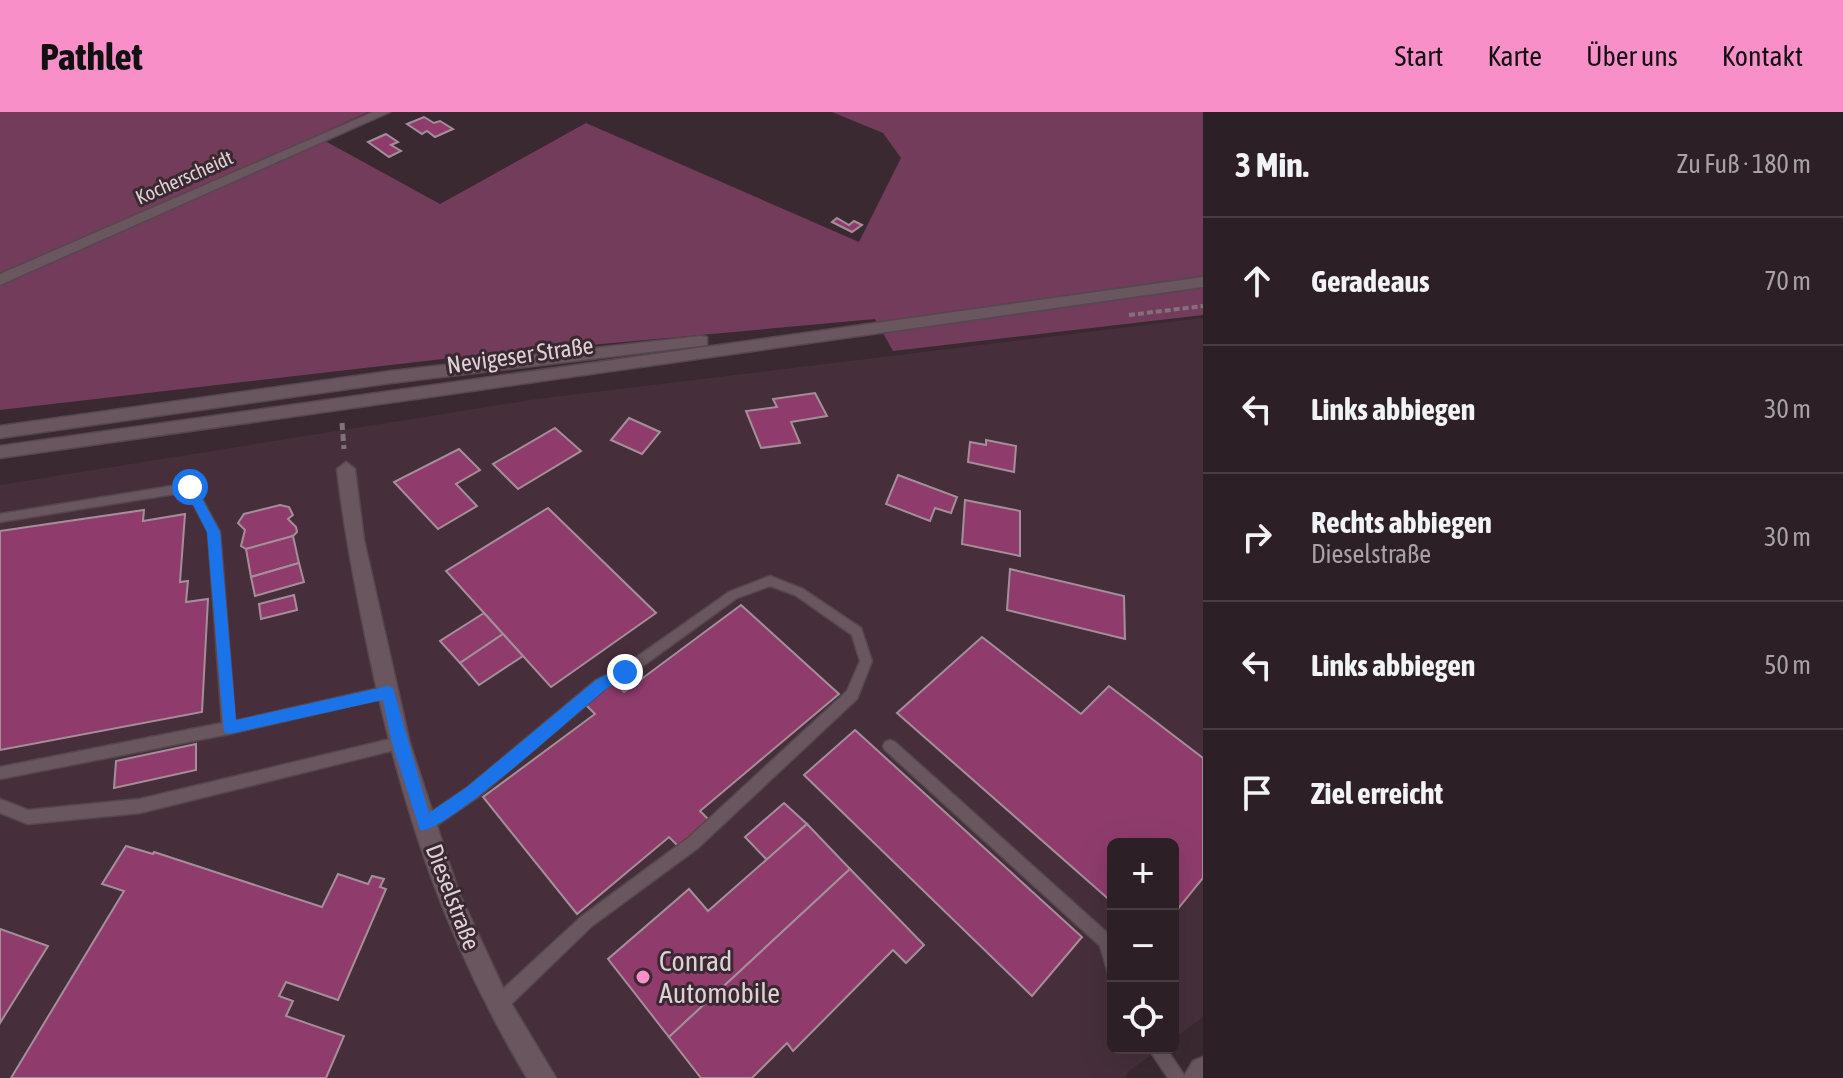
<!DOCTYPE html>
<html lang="de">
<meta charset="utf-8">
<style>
:root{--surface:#2c1f25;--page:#34272d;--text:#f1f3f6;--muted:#a6a2a7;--line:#483d42;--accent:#f98fc9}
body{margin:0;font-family:"Asap Condensed",sans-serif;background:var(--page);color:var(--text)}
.controls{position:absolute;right:24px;bottom:24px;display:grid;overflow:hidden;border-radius:12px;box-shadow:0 8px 32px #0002}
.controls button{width:72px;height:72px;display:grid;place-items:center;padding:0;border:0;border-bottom:2px solid var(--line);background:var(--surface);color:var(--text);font:40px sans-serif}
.stop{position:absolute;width:24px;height:24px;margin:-18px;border:6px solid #1a73e8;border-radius:50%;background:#fff}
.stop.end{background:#1a73e8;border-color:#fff;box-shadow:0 2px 8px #0008}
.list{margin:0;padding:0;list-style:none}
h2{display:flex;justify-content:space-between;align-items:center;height:104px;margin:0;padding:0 32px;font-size:34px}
h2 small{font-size:26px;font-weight:400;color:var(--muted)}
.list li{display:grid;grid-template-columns:52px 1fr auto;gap:24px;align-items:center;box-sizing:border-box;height:128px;padding:0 32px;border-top:2px solid var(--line)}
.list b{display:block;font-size:30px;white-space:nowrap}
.list p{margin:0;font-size:26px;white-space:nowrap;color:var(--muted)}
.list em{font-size:26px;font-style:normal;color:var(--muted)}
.icon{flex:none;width:44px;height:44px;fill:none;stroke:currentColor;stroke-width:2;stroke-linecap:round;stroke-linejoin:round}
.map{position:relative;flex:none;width:1203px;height:966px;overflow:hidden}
header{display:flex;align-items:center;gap:48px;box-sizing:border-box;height:112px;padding:0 40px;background:var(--accent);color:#111}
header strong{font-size:38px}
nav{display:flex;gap:44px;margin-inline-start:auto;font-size:28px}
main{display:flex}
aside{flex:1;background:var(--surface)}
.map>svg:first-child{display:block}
</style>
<header>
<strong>Pathlet</strong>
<nav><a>Start</a><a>Karte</a><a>Über uns</a><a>Kontakt</a></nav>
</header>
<main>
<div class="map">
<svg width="1203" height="966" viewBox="0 0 1203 966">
<rect width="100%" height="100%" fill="#3a2931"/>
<!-- built -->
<polygon fill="#462f3b" points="1203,206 1203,905 1173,927 1173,732 1113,732 1113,936 1161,936 1129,959 1126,966 0,966 0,373 537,287"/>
<!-- green -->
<polygon fill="#743c5b" points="0,0 368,0 316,24 440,92 586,11 859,130 901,46 883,21 832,0 1203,0 1203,203 893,239 875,207 460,245 0,298"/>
<!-- building -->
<g fill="#8f3c6c" stroke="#a48f99" stroke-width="2">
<polygon points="424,5 434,11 440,9 453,17 435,25 427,19 422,22 407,12"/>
<polygon points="386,22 398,30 391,33 401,39 389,45 368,30"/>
<polygon points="837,106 849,113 854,109 862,113 852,120 832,110"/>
<polygon points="815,281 827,304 791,310 800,331 761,336 746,299 777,295 773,287"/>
<polygon points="629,306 660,320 642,342 611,328"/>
<polygon points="555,316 581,339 518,377 493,352"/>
<polygon points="986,328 1016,334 1014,360 968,350 970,330 986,333"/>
<polygon points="459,337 480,358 456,372 477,394 438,417 394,370"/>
<polygon points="898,363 957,385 951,401 935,396 930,409 886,392"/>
<polygon points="965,388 1020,399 1020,444 962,432"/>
<polygon points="280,393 289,395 293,403 288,407 296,415 297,420 293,424 246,437 241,434 245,418 238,411 244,402"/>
<polygon points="548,396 656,501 551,575 446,459"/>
<polygon points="144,398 143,409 185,402 180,470 188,469 186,490 208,487 202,600 0,638 0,419"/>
<polygon points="293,424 299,451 251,465 246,437"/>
<polygon points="299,451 304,470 255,484 251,465"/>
<polygon points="1010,457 1124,484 1125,527 1007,498"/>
<polygon points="294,483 297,498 261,507 259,492"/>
<polygon points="741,493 839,582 700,699 711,710 680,736 669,725 577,802 483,685 595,602 585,592 615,570 624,580"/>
<polygon points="484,501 503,522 460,551 440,529"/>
<polygon points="503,522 523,544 479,573 460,551"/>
<polygon points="982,525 1081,602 1109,574 1203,646 1203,766 1173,803 1173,732 1113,732 1113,791 897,601"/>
<polygon points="855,618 1082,825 1032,884 804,663"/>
<polygon points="196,632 196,658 114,676 116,649"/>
<polygon points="784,691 807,712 767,748 745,725"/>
<polygon points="807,712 850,757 669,925 608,847 689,777 708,799"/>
<polygon points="126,734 153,742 154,740 322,795 338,762 368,772 372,764 384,767 380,775 386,777 338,888 286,870 279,884 293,889 286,904 344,924 326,966 11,966 124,779 102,772"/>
<polygon points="850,757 924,833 906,851 893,838 793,939 787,931 752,966 701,966 669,925"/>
<polygon points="0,817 48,834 0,911"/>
</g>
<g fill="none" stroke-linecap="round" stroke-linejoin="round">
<!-- service casing -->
<g stroke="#55474e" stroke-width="3">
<g id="service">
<polygon points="190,371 194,372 220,420 235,609 388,574 393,576 394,580 393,584 229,622 0,667 0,655 222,611 208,420 187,380 0,410 0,402"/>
<polygon points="770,464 803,477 861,516 872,549 857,587 698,736 592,814 504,899 498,901 492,899 490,893 492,887 582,804 688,726 847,579 860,549 852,523 795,483 770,474 737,486 629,564 606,576 478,685 430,718 425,720 420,718 418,713 420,708 468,675 596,568 621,556 729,480"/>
<polygon points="399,625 404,627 406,631 404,635 399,637 140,701 28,712 0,701 0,687 28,698 140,687"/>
<polygon points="890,628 895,630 1112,825 1113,864 1108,861 1100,834 885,638 883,634 885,630"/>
<polygon points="1148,936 1166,936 1186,966 1168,966"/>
</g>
</g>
<!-- minor casing -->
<g stroke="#55474e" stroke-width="3">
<g id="minor">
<polygon points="373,0 390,0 0,173 0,162"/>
<path d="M346,350l9,7 9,71 46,203 49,150 48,103 49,82h-29c-82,-137 -125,-269 -158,-424 -13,-62 -25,-122 -32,-185z"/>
<polygon points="1203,945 1203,966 1183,966 1193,949"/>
</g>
</g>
<!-- secondary casing -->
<g stroke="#55474e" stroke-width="3">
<g id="secondary">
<polygon points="1203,165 1203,175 0,346 0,334"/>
<polygon points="701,224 707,225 707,233 391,271 0,326 0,314 391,259"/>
</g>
</g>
<!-- path-far1 -->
<polyline stroke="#817279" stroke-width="4" stroke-dasharray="6 3" stroke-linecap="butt" points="1129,203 1203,194"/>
<!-- path -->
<polyline stroke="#817279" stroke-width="5" stroke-dasharray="7 4" stroke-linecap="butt" points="342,311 344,337"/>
<!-- service -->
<use href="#service" fill="#69565f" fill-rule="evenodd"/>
<!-- minor -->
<use href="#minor" fill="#69565f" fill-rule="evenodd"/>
<!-- secondary -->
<use href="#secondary" fill="#69565f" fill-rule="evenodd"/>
</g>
<!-- route -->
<path fill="#1a73e8" d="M190,371l4,1 26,48 16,188 152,-34 5,2 36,125 38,-26 129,-107 29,-14 7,6 -2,4 -24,13c-25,20 -165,148 -186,141l-28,-87 -9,-43 -154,34 -5,-2 -17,-200 -23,-45z"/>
<!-- markers -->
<circle fill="#f98fc9" stroke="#3a2931" stroke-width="3" cx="643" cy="865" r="8"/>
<g text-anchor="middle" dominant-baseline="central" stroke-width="6" stroke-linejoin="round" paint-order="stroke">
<!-- far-street labels -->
<g font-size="20" fill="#ddd1d7" stroke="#3a2931">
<text transform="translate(184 65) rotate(-24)">Kocherscheidt</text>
</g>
<!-- street labels -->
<g font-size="24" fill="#ddd1d7" stroke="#3a2931">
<text transform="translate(520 243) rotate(-8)">Nevigeser Straße</text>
<text transform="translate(453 785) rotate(69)">Dieselstraße</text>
</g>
<!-- near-poi labels -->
<g font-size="28" fill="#ddd1d7" stroke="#3a2931" text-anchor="start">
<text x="659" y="849">Conrad<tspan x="659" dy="32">Automobile</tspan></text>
</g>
</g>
</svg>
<div class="controls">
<button>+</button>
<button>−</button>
<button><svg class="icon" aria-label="locate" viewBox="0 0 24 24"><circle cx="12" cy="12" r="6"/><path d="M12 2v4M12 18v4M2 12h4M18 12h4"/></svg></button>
</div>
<div class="stop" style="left:190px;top:375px"></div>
<div class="stop end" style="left:625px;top:560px"></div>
</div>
<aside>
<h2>3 Min.<small>Zu Fuß · 180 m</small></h2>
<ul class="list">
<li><svg class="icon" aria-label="ahead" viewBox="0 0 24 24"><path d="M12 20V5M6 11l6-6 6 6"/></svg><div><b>Geradeaus</b></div><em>70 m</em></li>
<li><svg class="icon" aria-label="left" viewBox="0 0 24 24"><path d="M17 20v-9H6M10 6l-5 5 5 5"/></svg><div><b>Links abbiegen</b></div><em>30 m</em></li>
<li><svg class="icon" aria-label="right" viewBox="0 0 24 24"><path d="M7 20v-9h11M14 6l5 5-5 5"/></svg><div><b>Rechts abbiegen</b><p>Dieselstraße</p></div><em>30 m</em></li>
<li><svg class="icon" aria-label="left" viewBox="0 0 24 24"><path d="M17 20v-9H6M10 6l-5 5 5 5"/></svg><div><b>Links abbiegen</b></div><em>50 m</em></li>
<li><svg class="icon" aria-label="arrive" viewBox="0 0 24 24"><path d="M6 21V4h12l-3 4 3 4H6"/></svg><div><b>Ziel erreicht</b></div></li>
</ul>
</aside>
</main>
